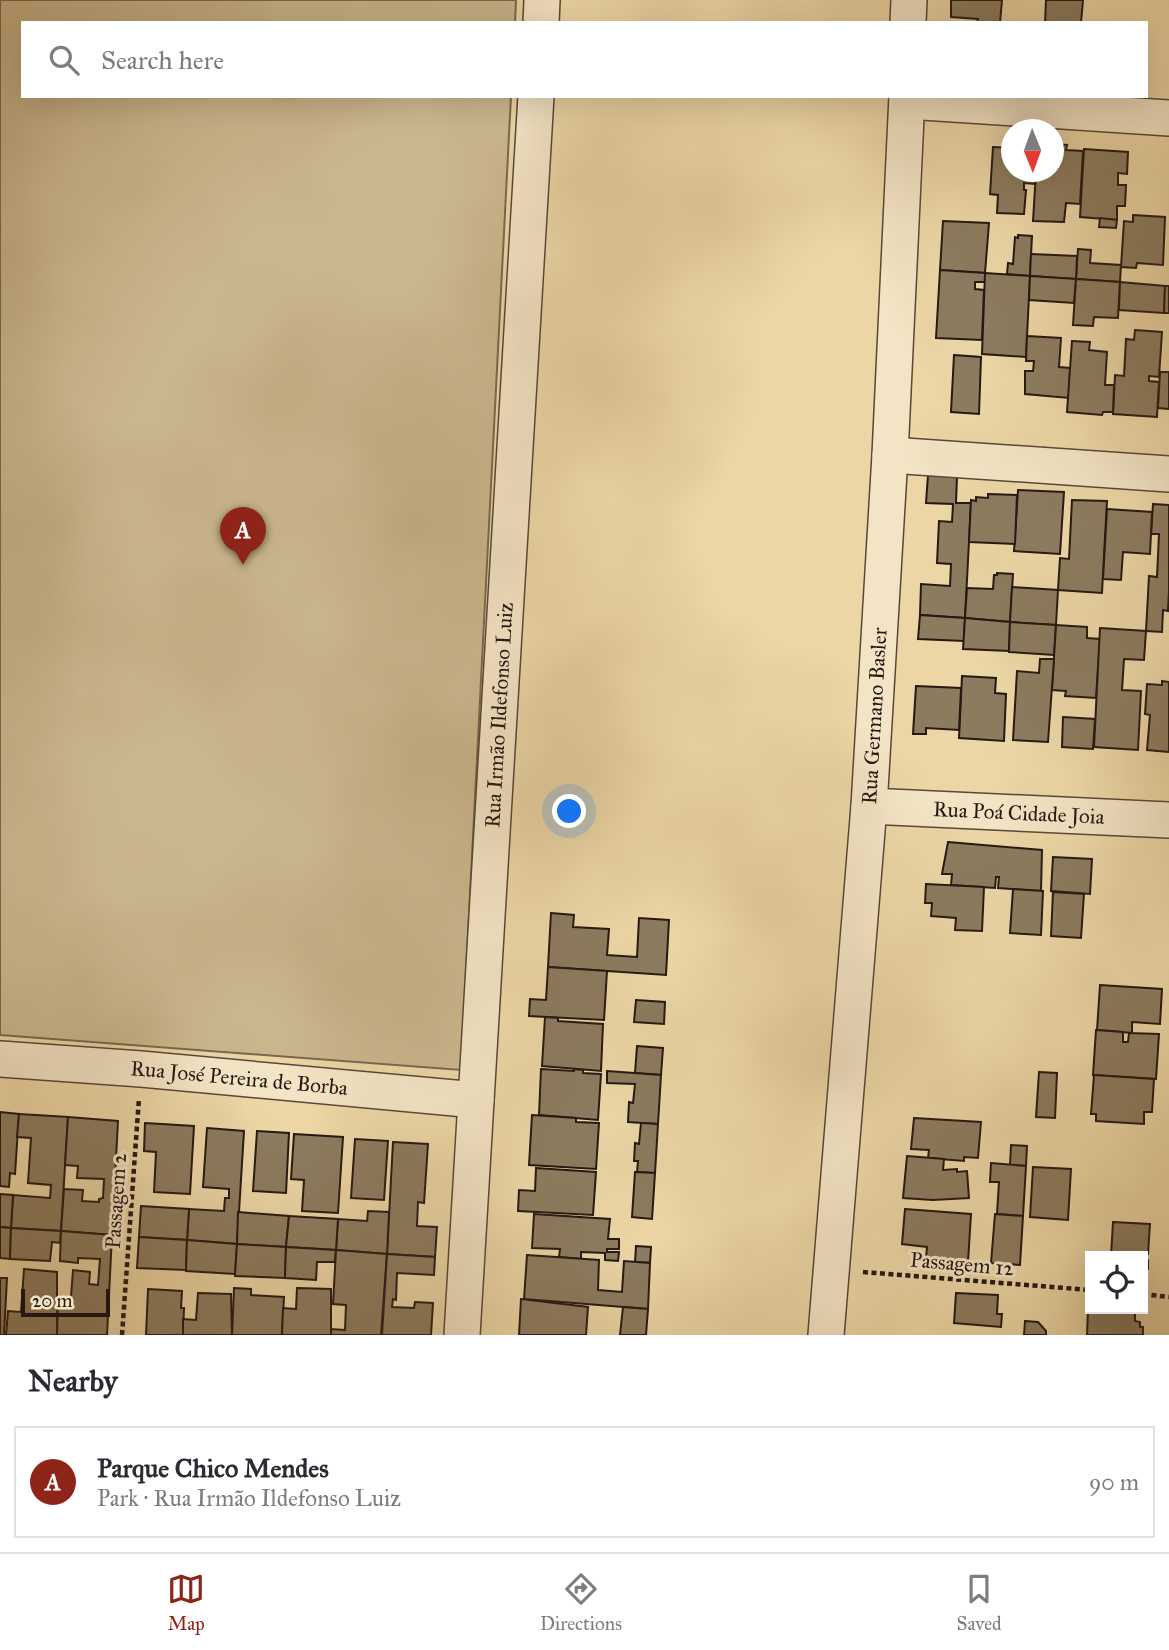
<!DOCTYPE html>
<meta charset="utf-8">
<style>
:root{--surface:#fff;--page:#f2f2f3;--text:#2b2b33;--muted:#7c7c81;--line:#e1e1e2;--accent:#8f2418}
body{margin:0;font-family:"IM FELL Great Primer",serif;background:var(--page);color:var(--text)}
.controls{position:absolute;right:21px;bottom:21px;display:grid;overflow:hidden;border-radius:0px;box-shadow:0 7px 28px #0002}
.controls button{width:63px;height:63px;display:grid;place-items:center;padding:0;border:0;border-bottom:2px solid var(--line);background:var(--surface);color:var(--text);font:35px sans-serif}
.compass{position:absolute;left:1001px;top:119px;width:63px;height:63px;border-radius:50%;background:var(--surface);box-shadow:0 7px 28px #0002;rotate:179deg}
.scale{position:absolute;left:21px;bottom:18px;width:89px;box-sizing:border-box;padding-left:7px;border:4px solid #251912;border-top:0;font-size:19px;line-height:24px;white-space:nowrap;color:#251912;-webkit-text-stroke:5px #f3e4c5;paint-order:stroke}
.you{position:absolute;left:570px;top:812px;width:24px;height:24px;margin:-18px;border:5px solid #fff;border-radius:50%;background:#1a73e8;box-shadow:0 0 0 10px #1a73e833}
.badge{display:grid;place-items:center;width:46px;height:46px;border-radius:50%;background:var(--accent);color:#fff;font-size:23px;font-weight:700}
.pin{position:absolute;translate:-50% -58px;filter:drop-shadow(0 2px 4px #0008)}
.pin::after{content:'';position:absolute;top:37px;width:24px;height:21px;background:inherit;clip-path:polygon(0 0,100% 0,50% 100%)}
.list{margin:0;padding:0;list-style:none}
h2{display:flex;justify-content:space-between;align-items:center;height:91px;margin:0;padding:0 28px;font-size:30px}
h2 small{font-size:23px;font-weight:400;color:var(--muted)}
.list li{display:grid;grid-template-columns:46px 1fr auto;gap:21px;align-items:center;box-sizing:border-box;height:112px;margin:0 14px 14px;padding:0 14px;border:2px solid var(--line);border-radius:0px}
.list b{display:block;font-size:26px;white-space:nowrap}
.list p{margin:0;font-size:23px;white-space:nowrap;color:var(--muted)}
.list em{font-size:23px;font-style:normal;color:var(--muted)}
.icon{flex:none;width:38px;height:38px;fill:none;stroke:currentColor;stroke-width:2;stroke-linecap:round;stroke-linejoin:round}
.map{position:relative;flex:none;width:1169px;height:1335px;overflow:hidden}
.search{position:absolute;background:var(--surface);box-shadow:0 7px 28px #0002;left:21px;right:21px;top:21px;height:77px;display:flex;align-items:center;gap:18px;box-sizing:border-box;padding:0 24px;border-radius:0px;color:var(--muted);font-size:26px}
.sheet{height:217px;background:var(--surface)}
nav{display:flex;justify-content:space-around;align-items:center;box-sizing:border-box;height:98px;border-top:2px solid var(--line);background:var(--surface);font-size:19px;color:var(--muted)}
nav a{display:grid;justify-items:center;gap:4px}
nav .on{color:var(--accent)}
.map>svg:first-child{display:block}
</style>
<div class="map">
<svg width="1169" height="1335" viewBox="0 0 1169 1335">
<rect width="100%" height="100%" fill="#ecd6a6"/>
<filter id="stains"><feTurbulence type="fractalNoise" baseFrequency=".00286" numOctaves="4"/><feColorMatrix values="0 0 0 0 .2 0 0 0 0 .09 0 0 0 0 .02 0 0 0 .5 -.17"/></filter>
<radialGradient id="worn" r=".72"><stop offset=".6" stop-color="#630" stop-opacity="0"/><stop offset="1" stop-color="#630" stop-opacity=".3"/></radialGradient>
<!-- green -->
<polygon fill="#cab68d" stroke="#786850" stroke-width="2" points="0,0 516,0 515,23 23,23 23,96 511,96 461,1070 0,1035"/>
<!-- building -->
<g fill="#8c7b5f" stroke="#251912" stroke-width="2">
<polygon points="951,0 1002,0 1000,23 977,23 978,19 951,17"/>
<polygon points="1046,0 1083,0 1081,23 1045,23"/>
<polygon points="1054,144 1067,145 1066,150 1083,151 1080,204 1066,203 1064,222 1033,221 1036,172 1054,172"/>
<polygon points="993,147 1012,148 1012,172 1036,172 1035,184 1024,183 1024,190 1026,190 1024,214 997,213 998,195 990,194"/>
<polygon points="1084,149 1128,152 1127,174 1118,173 1118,185 1126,185 1125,206 1117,206 1117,220 1080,217"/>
<polygon points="1133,215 1165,217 1163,265 1137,263 1136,268 1121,267 1124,221 1133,222"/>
<polygon points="1100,218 1117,220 1116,228 1099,227"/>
<polygon points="943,221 989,223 985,273 940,270"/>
<polygon points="1018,235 1032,236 1030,276 1007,274 1008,263 1013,264 1015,237 1018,238"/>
<polygon points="1078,249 1091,250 1090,263 1121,265 1120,282 1076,279"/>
<polygon points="1031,254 1077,256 1076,279 1030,276"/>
<polygon points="940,270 985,273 985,282 975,282 975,289 984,290 982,340 936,338"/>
<polygon points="985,273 1030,276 1026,357 982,354"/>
<polygon points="1030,276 1076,279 1074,303 1029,300"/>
<polygon points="1076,279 1120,282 1118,318 1094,317 1093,326 1073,325"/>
<polygon points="1120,282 1165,286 1164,313 1119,310"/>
<polygon points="1165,286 1169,286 1169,313 1164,313"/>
<polygon points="1135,330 1162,332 1159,377 1149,376 1149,381 1159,382 1157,417 1113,414 1115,375 1124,376 1126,339 1134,340"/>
<polygon points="1027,336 1061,338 1059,367 1070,368 1069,398 1025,394 1025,371 1033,371 1034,361 1026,361"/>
<polygon points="1072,341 1090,342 1089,350 1107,352 1105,385 1114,385 1113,412 1103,412 1102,415 1067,412"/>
<polygon points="954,355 981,357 979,414 951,412"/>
<polygon points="1160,372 1169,372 1169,409 1158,408"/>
<polygon points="928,475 957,477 956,503 971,503 965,618 920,615 921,584 950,586 951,564 937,563 939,521 952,522 953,504 926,503"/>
<polygon points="1018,490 1064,492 1060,554 1014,551"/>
<polygon points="988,494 1017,495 1015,544 969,542 971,500 976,501 976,497 988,498"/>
<polygon points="1072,500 1107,501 1102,593 1058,590 1060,558 1069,559"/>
<polygon points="1153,504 1169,505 1169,590 1168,611 1163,610 1162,632 1146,631 1149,576 1157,577 1159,534 1151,534"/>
<polygon points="1107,509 1152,512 1150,554 1123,552 1121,580 1103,579"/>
<polygon points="997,573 1013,574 1010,622 965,618 967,588 993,589 994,575 997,575"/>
<polygon points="1012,587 1058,590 1056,625 1010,622"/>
<polygon points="920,615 965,618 964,641 918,639"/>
<polygon points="965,618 1010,622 1009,651 963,649"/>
<polygon points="1010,622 1056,625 1054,655 1009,652"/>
<polygon points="1056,625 1087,627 1087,638 1100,639 1096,698 1065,696 1066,691 1052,690"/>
<polygon points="1100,628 1146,631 1144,660 1124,659 1122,690 1141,691 1138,750 1094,747"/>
<polygon points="1040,659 1054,659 1048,742 1013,740 1017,671 1039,673"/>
<polygon points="962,676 996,678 995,693 1006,694 1004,741 959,738"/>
<polygon points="1162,681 1169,682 1169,752 1147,750 1150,715 1145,714 1147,684 1162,685"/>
<polygon points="916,686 961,688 959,730 926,728 926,734 913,734"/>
<polygon points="1063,717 1095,719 1093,749 1062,747"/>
<polygon points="948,842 1042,850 1041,891 998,888 999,877 996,877 995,888 951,885 952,874 942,874"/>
<polygon points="1053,857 1092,859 1090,894 1051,891"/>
<polygon points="926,884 984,887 982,931 955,930 956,918 931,916 932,903 925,903"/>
<polygon points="1013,889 1043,891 1041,935 1010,933"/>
<polygon points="1053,892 1084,894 1081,938 1051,936"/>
<polygon points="551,913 574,915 573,927 609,929 607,955 637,957 639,918 669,920 666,975 548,967"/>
<polygon points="548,967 607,971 604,1020 529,1016 530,999 546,1000"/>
<polygon points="1100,985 1162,989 1160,1024 1132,1022 1132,1033 1097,1030"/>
<polygon points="636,1000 665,1002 664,1024 634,1022"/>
<polygon points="545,1017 558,1018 558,1021 603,1024 601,1071 542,1066"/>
<polygon points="1096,1030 1123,1032 1123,1042 1128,1042 1129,1033 1159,1034 1156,1079 1093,1075"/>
<polygon points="637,1046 663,1048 661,1075 635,1073"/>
<polygon points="541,1069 574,1071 574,1069 583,1070 583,1073 601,1074 598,1120 539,1115"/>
<polygon points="607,1071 661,1075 658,1124 628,1122 629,1102 633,1103 635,1084 607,1083"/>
<polygon points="1039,1072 1057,1073 1055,1118 1036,1117"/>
<polygon points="1094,1075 1154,1079 1152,1112 1144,1112 1144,1124 1096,1121 1096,1114 1091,1114"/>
<polygon points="0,1112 19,1114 15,1174 10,1173 9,1187 0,1186"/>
<polygon points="19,1114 68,1117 61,1231 11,1228 13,1195 50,1198 51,1185 28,1183 31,1138 17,1137"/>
<polygon points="532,1115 576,1118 576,1122 599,1123 596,1169 529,1165"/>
<polygon points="68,1117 118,1121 112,1235 61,1231 64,1189 83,1190 82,1201 99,1202 99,1199 103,1198 104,1179 77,1178 78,1166 65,1165"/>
<polygon points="914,1118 981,1122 978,1158 964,1157 964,1161 928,1158 929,1150 911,1149"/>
<polygon points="145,1123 194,1126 190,1194 154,1192 156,1152 144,1151"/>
<polygon points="641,1123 658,1124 655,1173 637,1172 638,1161 634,1161 635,1143 639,1144"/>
<polygon points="207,1128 244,1131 237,1244 187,1240 189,1209 224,1211 225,1198 229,1198 229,1189 203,1187"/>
<polygon points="257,1131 289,1133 286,1193 253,1191"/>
<polygon points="294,1134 343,1137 338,1213 302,1211 304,1180 291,1179"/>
<polygon points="355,1139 388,1141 384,1200 351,1198"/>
<polygon points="393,1142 428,1144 424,1203 418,1202 417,1226 437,1227 435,1257 387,1254"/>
<polygon points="1011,1145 1027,1146 1026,1166 1010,1165"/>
<polygon points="907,1156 944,1159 943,1170 957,1169 957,1172 967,1171 969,1198 933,1200 903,1198"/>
<polygon points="991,1163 1026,1166 1023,1216 997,1214 999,1182 990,1182"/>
<polygon points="1033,1167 1071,1169 1068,1220 1030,1217"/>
<polygon points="536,1168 596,1172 593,1215 518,1211 519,1190 535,1191"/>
<polygon points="635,1172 655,1173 652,1219 632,1217"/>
<polygon points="0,1194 13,1195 11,1228 0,1227"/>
<polygon points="141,1206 189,1209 187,1240 139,1237"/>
<polygon points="905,1209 971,1214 968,1262 926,1259 927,1247 902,1244"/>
<polygon points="368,1211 389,1212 387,1254 336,1250 338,1219 367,1221"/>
<polygon points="238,1212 289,1216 286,1247 237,1244"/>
<polygon points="534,1214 610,1219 608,1239 619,1239 619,1249 607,1249 607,1252 619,1252 618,1261 605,1260 605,1253 581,1252 581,1259 559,1257 560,1249 532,1248"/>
<polygon points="995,1214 1023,1216 1020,1265 991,1263"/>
<polygon points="289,1216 338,1219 336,1250 286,1247"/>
<polygon points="1113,1222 1150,1224 1148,1254 1143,1254 1144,1257 1148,1260 1148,1269 1143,1273 1143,1256 1111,1256"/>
<polygon points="0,1227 11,1228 10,1259 0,1258"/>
<polygon points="11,1228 61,1231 60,1243 52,1242 50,1261 10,1259"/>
<polygon points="61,1231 112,1235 107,1335 57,1335 58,1297 71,1297 73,1270 90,1272 89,1284 98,1285 100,1259 78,1258 78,1263 60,1261"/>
<polygon points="139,1237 187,1240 186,1270 137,1268"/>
<polygon points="187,1240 237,1244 235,1274 186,1271"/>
<polygon points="237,1244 286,1247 285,1278 235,1276"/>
<polygon points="636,1246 651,1247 650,1263 635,1262"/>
<polygon points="286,1247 336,1250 335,1262 317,1262 316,1280 285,1278"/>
<polygon points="336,1250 387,1254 381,1335 331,1335 331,1329 345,1330 346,1305 333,1304"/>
<polygon points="387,1254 435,1257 434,1275 397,1273 396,1300 393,1299 392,1307 414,1308 415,1302 433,1303 431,1335 382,1335"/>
<polygon points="527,1255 599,1260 598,1290 622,1292 624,1261 650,1263 648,1309 524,1299"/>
<polygon points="24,1269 57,1272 57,1335 6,1335 8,1311 21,1312"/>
<polygon points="0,1278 7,1278 4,1335 0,1335"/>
<polygon points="234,1288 251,1289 251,1295 284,1297 282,1335 232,1335"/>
<polygon points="297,1288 331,1289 331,1335 282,1335 283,1308 296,1309"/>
<polygon points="148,1289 182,1291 181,1308 184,1308 183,1335 146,1335"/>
<polygon points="198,1293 231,1294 232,1335 183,1335 183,1319 196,1320"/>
<polygon points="956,1293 998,1295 997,1314 1002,1314 1001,1327 954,1323"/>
<polygon points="521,1299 588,1307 586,1335 519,1335"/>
<polygon points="623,1307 648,1309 646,1335 620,1335"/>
<polygon points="1094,1309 1135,1309 1135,1321 1140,1322 1140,1327 1143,1327 1143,1335 1087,1335 1088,1310"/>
<polygon points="1025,1321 1038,1322 1046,1331 1046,1335 1024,1335"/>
</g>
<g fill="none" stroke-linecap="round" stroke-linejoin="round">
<!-- minor casing -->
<g stroke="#574837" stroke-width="38">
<g id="minor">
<polyline points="541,23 542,0"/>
<polyline points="908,23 909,0"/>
<polyline points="907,101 1169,118"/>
<polyline points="890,455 1169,474"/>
<path id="s1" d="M869,806l300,14"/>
<path id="s2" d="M0,1059l141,10 335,31"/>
<path id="s3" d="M462,1335l74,-1239"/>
<path id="s4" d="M826,1335l43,-529 21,-351 17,-359"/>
</g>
</g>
<!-- path -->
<g stroke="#251912" stroke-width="4.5" stroke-dasharray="5 3.5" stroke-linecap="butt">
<polyline points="863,1272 1090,1290"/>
<polyline points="1143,1294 1169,1297"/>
<polyline points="122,1335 139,1098"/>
</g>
<!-- minor -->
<use href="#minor" stroke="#f3e4c5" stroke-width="35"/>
</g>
<g text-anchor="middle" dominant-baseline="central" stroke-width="6" stroke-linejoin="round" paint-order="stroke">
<!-- street labels -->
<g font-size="21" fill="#251912" stroke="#f3e4c5">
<text stroke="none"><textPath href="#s3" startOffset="621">Rua Irmão Ildefonso Luiz</textPath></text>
<text stroke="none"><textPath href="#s4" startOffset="621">Rua Germano Basler</textPath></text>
<text stroke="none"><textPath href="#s1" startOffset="150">Rua Poá Cidade Joia</textPath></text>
<text stroke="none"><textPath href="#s2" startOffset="240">Rua José Pereira de Borba</textPath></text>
<text transform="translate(116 1201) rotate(-86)">Passagem 2</text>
<text transform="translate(962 1264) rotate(5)">Passagem 12</text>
</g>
</g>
<rect width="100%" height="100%" filter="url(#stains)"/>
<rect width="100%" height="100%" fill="url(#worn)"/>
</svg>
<div class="controls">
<button><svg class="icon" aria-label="locate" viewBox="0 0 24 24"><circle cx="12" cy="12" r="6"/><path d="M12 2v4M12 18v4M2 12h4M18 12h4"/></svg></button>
</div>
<svg class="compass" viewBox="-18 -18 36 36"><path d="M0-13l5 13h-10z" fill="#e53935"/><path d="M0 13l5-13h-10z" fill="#7c7c81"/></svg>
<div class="scale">20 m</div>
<div class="you"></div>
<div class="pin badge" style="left:243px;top:565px">A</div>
<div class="search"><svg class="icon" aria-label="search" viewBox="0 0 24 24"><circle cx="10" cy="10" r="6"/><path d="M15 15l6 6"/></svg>Search here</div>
</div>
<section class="sheet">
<h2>Nearby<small></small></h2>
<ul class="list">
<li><span class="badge">A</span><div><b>Parque Chico Mendes</b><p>Park · Rua Irmão Ildefonso Luiz</p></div><em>90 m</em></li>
</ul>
</section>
<nav>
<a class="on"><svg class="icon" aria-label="map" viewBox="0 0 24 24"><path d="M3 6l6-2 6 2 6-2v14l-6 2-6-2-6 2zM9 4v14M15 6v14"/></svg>Map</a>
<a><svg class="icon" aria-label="directions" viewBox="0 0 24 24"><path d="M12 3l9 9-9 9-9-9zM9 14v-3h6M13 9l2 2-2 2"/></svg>Directions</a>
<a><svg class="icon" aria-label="saved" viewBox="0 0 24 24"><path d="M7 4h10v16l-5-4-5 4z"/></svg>Saved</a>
</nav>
